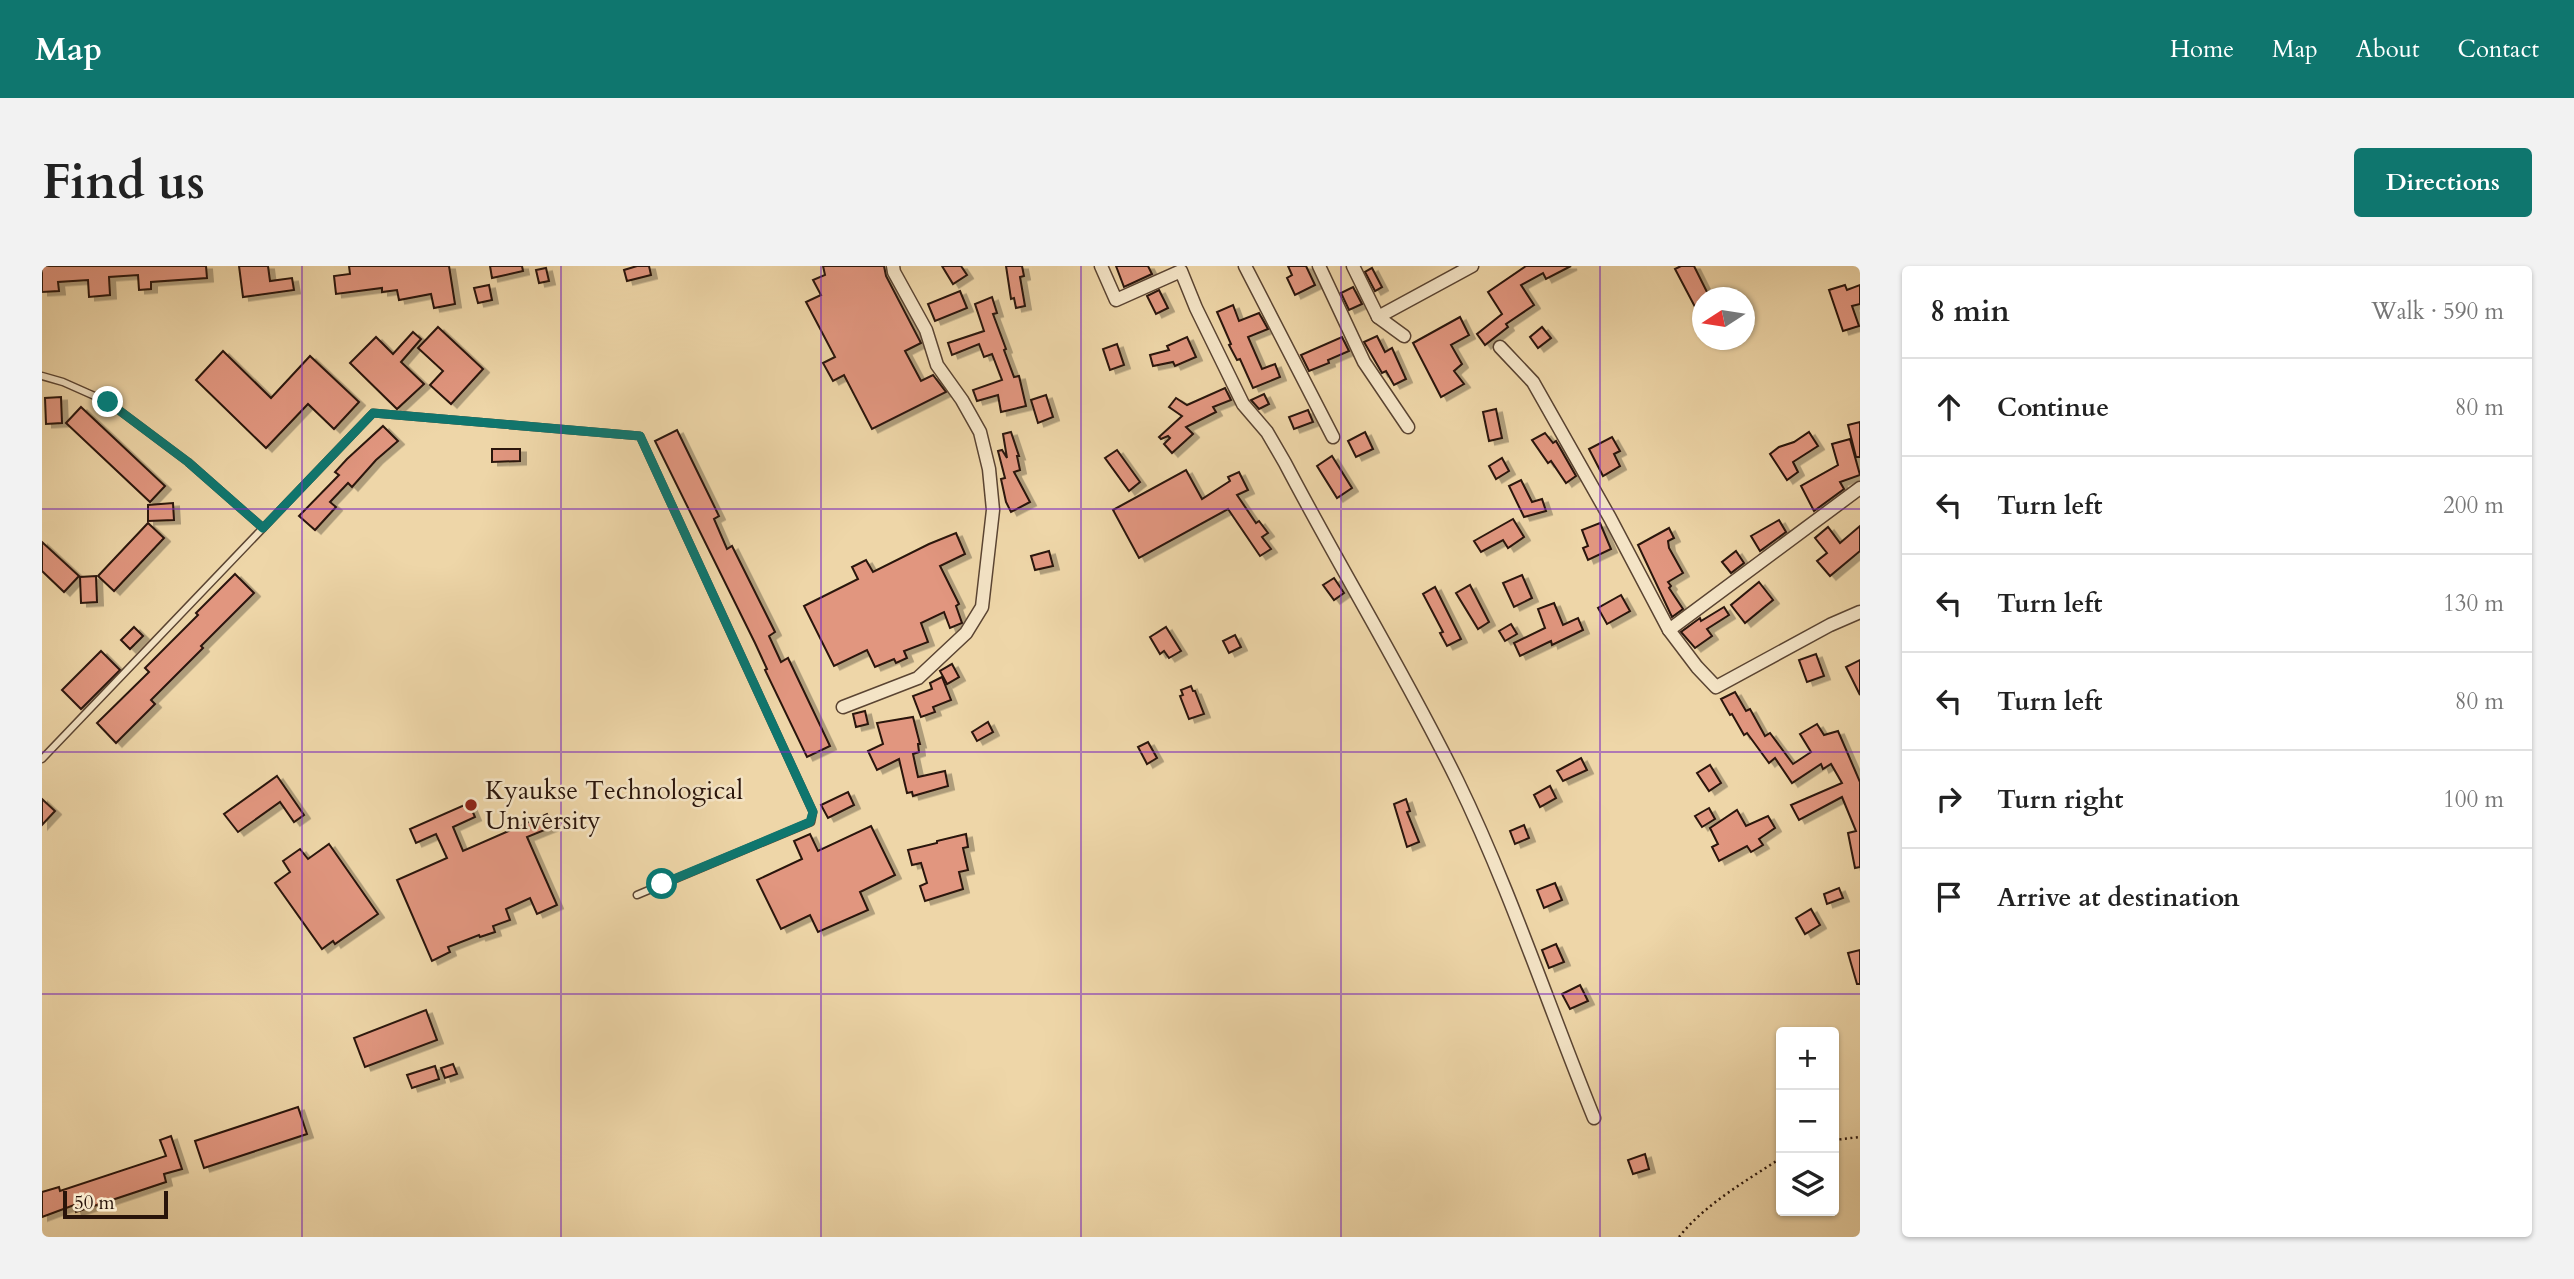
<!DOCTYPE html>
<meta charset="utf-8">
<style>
:root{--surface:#fff;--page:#f2f2f2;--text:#222;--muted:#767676;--line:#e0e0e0;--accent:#0f766e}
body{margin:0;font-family:Cardo,serif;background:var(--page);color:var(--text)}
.controls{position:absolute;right:21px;bottom:21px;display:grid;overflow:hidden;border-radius:7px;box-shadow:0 2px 5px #0004}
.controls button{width:63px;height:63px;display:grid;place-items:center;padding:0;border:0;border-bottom:2px solid var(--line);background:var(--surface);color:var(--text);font:35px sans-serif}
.compass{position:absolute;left:1650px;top:21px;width:63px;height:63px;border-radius:50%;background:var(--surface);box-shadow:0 2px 5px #0004;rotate:258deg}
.scale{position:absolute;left:21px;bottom:18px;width:105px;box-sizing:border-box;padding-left:7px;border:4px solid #29140a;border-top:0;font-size:19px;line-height:24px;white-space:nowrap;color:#29140a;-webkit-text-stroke:5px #f4e4c6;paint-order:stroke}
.stop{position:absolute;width:21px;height:21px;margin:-16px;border:5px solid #0f766e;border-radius:50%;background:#fff}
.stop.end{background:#0f766e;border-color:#fff;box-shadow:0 2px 7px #0008}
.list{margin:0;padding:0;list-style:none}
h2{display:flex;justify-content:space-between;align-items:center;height:91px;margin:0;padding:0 28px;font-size:30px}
h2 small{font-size:23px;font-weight:400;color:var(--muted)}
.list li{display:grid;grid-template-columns:46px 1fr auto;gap:21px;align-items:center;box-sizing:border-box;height:98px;padding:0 28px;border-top:2px solid var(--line)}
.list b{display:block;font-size:26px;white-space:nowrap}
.list em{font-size:23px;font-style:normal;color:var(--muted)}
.icon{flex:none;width:38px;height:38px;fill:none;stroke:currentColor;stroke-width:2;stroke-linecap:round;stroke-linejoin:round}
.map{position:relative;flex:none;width:1818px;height:971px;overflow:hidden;border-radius:7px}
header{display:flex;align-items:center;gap:42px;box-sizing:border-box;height:98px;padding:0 35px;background:var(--accent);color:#fff}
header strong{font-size:33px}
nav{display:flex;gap:38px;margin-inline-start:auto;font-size:24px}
.intro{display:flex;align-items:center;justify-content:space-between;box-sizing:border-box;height:168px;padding:0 42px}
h1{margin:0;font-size:49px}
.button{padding:18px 32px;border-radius:7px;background:var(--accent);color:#fff;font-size:24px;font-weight:700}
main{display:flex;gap:42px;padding:0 42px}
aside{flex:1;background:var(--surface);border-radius:7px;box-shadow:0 2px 5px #0004}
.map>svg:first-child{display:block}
</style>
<header>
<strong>Map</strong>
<nav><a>Home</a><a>Map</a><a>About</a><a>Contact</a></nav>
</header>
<div class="intro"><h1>Find us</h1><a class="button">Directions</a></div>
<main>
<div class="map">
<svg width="1818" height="971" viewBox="0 0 1818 971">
<defs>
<filter id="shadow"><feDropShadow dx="6" dy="3.5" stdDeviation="0" flood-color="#0004"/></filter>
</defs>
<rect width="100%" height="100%" fill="#eed6a8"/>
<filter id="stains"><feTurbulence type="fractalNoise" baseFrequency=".00286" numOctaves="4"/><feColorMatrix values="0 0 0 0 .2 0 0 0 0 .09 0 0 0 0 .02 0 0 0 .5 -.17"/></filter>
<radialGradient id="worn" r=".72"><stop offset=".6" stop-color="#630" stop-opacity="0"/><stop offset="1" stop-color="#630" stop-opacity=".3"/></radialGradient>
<!-- building -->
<g fill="#e1967f" stroke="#29140a" stroke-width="2" filter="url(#shadow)">
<polygon points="0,0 164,0 165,12 109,16 109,23 97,24 96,9 67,11 68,29 47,31 46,14 16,16 17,25 0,26"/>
<polygon points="197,0 226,0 228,15 250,12 252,24 201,31"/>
<polygon points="307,0 407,0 413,38 392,42 389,28 357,34 355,24 340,26 340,22 294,28 292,10 308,8"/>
<polygon points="448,0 480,0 481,5 450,12"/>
<polygon points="595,0 607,0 609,9 585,15 582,4"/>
<polygon points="781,0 842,0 844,10 879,77 863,85 879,115 891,109 904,126 830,163 802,109 791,115 781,97 793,91 764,36 779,29 771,14 783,9"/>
<polygon points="900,0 919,0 925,9 911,18"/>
<polygon points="964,0 980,0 982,10 978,11 983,40 974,42 972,32 969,33"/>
<polygon points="1074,0 1106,0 1110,8 1082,21"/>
<polygon points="1246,0 1264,0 1273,19 1253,29 1245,12 1250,9"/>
<polygon points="1484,0 1529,0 1504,13 1501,7 1479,19 1492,39 1464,58 1466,61 1443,79 1435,68 1460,48 1446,26"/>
<polygon points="1639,0 1652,0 1668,32 1661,32 1661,56 1633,3"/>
<polygon points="504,2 507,15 497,17 494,4"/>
<polygon points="1330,2 1340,21 1333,25 1323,6"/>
<polygon points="447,19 450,34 436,37 432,22"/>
<polygon points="1803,19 1805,24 1818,19 1818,38 1810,40 1817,60 1801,65 1787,24"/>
<polygon points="1311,21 1320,38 1307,44 1299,27"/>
<polygon points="1117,24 1126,42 1114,48 1105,30"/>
<polygon points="918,25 925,42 893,55 886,38"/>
<polygon points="950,31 955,47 951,48 964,83 962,84 972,111 977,110 984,140 959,146 956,129 935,135 931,124 960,114 950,88 942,91 937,78 910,89 906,77 942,65 933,38"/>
<polygon points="1191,39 1197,55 1217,47 1226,63 1206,71 1220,103 1233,98 1238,111 1211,122 1198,93 1195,94 1187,79 1189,78 1175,46"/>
<polygon points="1418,51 1427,69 1409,79 1420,98 1412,105 1422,118 1399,131 1371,77"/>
<polygon points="396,61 441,103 409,138 388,119 401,105 376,82"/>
<polygon points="1500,61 1509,72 1496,82 1488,71"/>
<polygon points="371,66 379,73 359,96 382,118 355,143 308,97 334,71 351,88"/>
<polygon points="1335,70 1343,86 1350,82 1364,113 1352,119 1344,105 1340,107 1322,76"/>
<polygon points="1145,71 1154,91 1133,100 1131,96 1111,100 1108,89 1127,84 1125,80"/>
<polygon points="1300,71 1307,85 1286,94 1287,97 1267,105 1259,89"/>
<polygon points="1075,78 1082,99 1068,104 1061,83"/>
<polygon points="181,85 229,132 268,90 317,136 292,163 266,138 224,182 154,114"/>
<polygon points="1183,122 1189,134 1171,141 1174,146 1144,161 1151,168 1130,187 1122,178 1128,172 1126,170 1119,173 1117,171 1140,150 1127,141 1134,132 1145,139"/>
<polygon points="1222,128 1227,138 1217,143 1209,134"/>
<polygon points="1004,129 1011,151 996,157 989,134"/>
<polygon points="19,131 20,157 4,158 3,132"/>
<polygon points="39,141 123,220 108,236 24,157"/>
<polygon points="1454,143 1460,172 1447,175 1441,146"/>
<polygon points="1266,144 1271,156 1252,163 1247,151"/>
<polygon points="1818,156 1818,191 1814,191 1806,159"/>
<polygon points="341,160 356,175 334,194 310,221 306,217 288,236 294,241 273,264 257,250 297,209 293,206 305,193"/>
<polygon points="635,164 677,250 672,253 685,283 690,280 733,366 727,370 739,396 746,392 788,480 765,491 723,404 725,403 713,377 613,175"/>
<polygon points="969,166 977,190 975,190 978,204 972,206 988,236 969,246 964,236 959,213 963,212 956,185 960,184 965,192 961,168"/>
<polygon points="1323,166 1331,183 1314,191 1306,175"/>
<polygon points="1767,166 1776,180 1751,196 1756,206 1745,214 1728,188 1737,181 1752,176"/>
<polygon points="1503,167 1511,177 1514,175 1534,210 1524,217 1509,195 1506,197 1490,174"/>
<polygon points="1570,171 1578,185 1572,188 1578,200 1561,210 1547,183"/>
<polygon points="1808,173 1818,209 1798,216 1802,223 1772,245 1759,220 1796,199 1790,178"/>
<polygon points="450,183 478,183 478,195 450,196"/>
<polygon points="1075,184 1098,216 1087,225 1063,192"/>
<polygon points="1290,190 1310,222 1295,232 1275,200"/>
<polygon points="1460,192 1467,205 1454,213 1447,200"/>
<polygon points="1144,204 1160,233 1188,215 1186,211 1197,206 1206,224 1195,229 1214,257 1217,255 1226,267 1220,271 1229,283 1218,290 1186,243 1097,292 1071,244"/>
<polygon points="1479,214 1490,236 1500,233 1504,245 1482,251 1467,220"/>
<polygon points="131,237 132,254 106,255 106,239"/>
<polygon points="1471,253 1482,271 1466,282 1461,274 1439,286 1432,275"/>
<polygon points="1737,254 1744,266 1718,285 1709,270"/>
<polygon points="106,257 122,272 72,325 56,310"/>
<polygon points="1558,257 1569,283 1546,294 1541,282 1546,280 1540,264"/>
<polygon points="1818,260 1818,285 1788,310 1775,295 1785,287 1773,272 1786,261 1798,277"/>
<polygon points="1627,262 1632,272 1626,275 1627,282 1641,307 1626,316 1629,320 1627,322 1641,343 1630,351 1596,279"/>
<polygon points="914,267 923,288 898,300 917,338 914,340 920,357 908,362 902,346 879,357 886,376 862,385 865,392 854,397 852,393 833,401 825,384 792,400 762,340 816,313 810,301 824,294 831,306 887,278"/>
<polygon points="0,276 37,310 22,326 0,305"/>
<polygon points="1007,285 1011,300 993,304 989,290"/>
<polygon points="1694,285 1702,297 1689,307 1680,296"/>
<polygon points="193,308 212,327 159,380 161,382 109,434 113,438 74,477 55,457 107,406 103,402 156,349 154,347"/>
<polygon points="1480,309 1490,332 1472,341 1461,317"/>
<polygon points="54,310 55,336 39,337 38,311"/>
<polygon points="1292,312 1302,327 1292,334 1281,319"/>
<polygon points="1717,316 1731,334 1703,357 1689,339"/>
<polygon points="1428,319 1447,356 1436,363 1414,327"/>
<polygon points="1393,321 1419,373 1405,380 1398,367 1401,366 1381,328"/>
<polygon points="1579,329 1588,345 1565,358 1556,342"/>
<polygon points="1512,337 1521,359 1536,352 1541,364 1510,379 1509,375 1478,390 1472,377 1503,362 1496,343"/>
<polygon points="1682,341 1687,349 1665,363 1670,370 1653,382 1639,366 1658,352 1659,355"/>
<polygon points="1469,358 1475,368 1463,375 1457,365"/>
<polygon points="92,361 101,370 88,383 79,374"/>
<polygon points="1124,361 1139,385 1127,392 1122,385 1118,388 1108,371"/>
<polygon points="1193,369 1199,381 1187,387 1181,375"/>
<polygon points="59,385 78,404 39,443 20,424"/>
<polygon points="1774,388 1782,410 1765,416 1757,394"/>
<polygon points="1818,394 1818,429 1804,401"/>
<polygon points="910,398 917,411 905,418 898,405"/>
<polygon points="900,411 909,434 891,441 893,446 879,451 871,430 890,423 888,417"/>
<polygon points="1149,420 1151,425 1153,425 1162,448 1147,453 1138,430 1141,429 1139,424"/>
<polygon points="1693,426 1704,445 1708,443 1723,470 1728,467 1751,498 1769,486 1758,468 1775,458 1782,469 1796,465 1818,516 1818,601 1813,602 1806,567 1814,565 1800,531 1757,554 1749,539 1800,517 1789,498 1781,503 1779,498 1750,517 1733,492 1727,497 1705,467 1702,469 1690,448 1688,449 1679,433"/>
<polygon points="823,445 826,458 814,461 811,448"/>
<polygon points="871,451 878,478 876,478 877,486 871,488 876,511 903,505 906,520 871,530 870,526 865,527 857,493 835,504 826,485 841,478 835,457"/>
<polygon points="946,456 951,466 935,475 930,466"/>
<polygon points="1106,476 1115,492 1105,498 1096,481"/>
<polygon points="1539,492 1545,504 1521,515 1515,505"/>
<polygon points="1668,499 1679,517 1667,525 1655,507"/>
<polygon points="235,510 262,549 252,556 238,536 196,566 182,548"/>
<polygon points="1508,520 1514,532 1498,541 1492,529"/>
<polygon points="806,526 812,539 786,552 779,539"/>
<polygon points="0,533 13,545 0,559"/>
<polygon points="1364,533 1368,545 1365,546 1377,576 1365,581 1352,538"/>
<polygon points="427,537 433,551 411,561 421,585 505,548 510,561 485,571 515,639 495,648 488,632 464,643 468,654 451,660 453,666 438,671 437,669 406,681 408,686 390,695 355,614 405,592 394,568 374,577 368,563"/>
<polygon points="1667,542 1673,553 1660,561 1653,550"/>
<polygon points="1695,544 1704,560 1726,550 1733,562 1717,573 1721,579 1709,586 1705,580 1677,595 1670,581 1676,578 1668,562"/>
<polygon points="1482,559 1487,572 1473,578 1468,565"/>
<polygon points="829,560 853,609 818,626 826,644 776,666 768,649 739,663 715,614 760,593 752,575 768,568 776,585"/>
<polygon points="924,568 926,581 921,582 926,604 917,606 921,623 883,635 878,620 885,617 879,597 870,599 866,584 895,577 895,575"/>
<polygon points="287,578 336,648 293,678 291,675 280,683 233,617 248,606 241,595 258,583 266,593"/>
<polygon points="1513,617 1520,634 1502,642 1495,624"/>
<polygon points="1797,622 1801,632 1785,638 1782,628"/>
<polygon points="1769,643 1778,659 1763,668 1754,652"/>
<polygon points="1514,678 1522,696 1507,702 1500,684"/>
<polygon points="1818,684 1818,718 1815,718 1806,687"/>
<polygon points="1538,719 1546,735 1528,743 1520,728"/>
<polygon points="384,744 395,774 323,801 312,772"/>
<polygon points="411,798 415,808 403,812 399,802"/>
<polygon points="393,800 397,813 370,822 365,809"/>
<polygon points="256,841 265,868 162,902 153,875"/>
<polygon points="129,870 140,903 122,908 124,916 34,946 32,939 0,951 0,926 17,921 18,925 124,890 118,874"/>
<polygon points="1603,888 1607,903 1591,908 1586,894"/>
</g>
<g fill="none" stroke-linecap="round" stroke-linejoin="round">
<!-- lane casing -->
<g stroke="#5a4432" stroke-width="9">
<g id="lane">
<polyline points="0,110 21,116 66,136 146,196 221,262"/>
<polyline points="0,493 331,147 598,170 771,546 769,556 595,629"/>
</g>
</g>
<!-- street casing -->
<g stroke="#5a4432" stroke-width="15">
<g id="street">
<path d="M1059,0l15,34 65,-29 15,37 47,96 24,28 18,31c56,107 119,209 172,317 53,109 91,225 137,338"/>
<polyline points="1203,0 1291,171"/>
<polyline points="1277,0 1322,96 1366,161"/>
<polyline points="1311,0 1336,51 1362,70"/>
<polyline points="1336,51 1430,0"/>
<polyline points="1458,81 1491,116 1568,252 1627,364 1655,401 1674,421 1788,359 1818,346"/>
<polyline points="1627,364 1818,222"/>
<polyline points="801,441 876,412 924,367 940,341 951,244 947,203 938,166 920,134 895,99 884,64 852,6 851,0"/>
</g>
</g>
<!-- path -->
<g stroke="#29140a" stroke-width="2.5" stroke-dasharray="2 3.5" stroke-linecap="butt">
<polyline points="1792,874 1818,871"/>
<path d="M1637,971c26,-33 67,-56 102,-79"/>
</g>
<!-- lane -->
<use href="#lane" stroke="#f4e4c6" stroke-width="6"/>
<!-- street -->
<use href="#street" stroke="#f4e4c6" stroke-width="12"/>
</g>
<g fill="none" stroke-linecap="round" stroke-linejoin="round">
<!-- route -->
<polyline stroke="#0f766e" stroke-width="9" points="66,136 146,196 221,262 331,147 598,170 771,546 768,556 620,618"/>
</g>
<!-- grid -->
<path fill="none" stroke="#7b2cbf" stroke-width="2" stroke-opacity="0.55" d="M260,0v971M519,0v971M779,0v971M1039,0v971M1299,0v971M1558,0v971M0,243h1818M0,486h1818M0,728h1818"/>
<!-- markers -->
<circle fill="#8f2418" stroke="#f4e4c6" stroke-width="2.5" cx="429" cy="539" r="7"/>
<g text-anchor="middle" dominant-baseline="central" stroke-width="5" stroke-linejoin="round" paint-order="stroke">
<!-- poi labels -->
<g font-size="26" fill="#29140a" stroke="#f4e4c6" text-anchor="start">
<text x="443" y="524">Kyaukse Technological<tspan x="443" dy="30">University</tspan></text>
</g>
</g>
<rect width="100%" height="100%" filter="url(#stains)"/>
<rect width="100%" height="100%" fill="url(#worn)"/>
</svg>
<div class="controls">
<button>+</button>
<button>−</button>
<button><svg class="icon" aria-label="layers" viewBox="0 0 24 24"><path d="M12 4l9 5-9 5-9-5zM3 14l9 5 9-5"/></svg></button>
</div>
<svg class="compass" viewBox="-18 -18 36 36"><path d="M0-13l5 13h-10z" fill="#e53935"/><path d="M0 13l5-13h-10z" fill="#767676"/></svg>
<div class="scale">50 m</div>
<div class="stop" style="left:620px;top:618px"></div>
<div class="stop end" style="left:66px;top:136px"></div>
</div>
<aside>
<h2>8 min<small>Walk · 590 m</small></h2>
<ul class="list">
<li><svg class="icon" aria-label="ahead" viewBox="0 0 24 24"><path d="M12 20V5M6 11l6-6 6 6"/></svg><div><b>Continue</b></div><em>80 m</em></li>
<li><svg class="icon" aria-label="left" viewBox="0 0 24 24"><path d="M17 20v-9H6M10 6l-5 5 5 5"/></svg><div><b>Turn left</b></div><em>200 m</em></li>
<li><svg class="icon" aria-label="left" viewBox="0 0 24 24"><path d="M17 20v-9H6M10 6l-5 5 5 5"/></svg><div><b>Turn left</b></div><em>130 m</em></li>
<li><svg class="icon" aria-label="left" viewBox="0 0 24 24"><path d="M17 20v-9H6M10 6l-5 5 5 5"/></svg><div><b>Turn left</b></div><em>80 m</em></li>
<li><svg class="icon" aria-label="right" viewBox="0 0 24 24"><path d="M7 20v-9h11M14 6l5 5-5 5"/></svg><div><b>Turn right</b></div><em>100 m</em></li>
<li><svg class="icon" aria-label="arrive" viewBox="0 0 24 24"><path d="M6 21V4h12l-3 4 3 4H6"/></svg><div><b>Arrive at destination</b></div></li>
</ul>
</aside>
</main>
